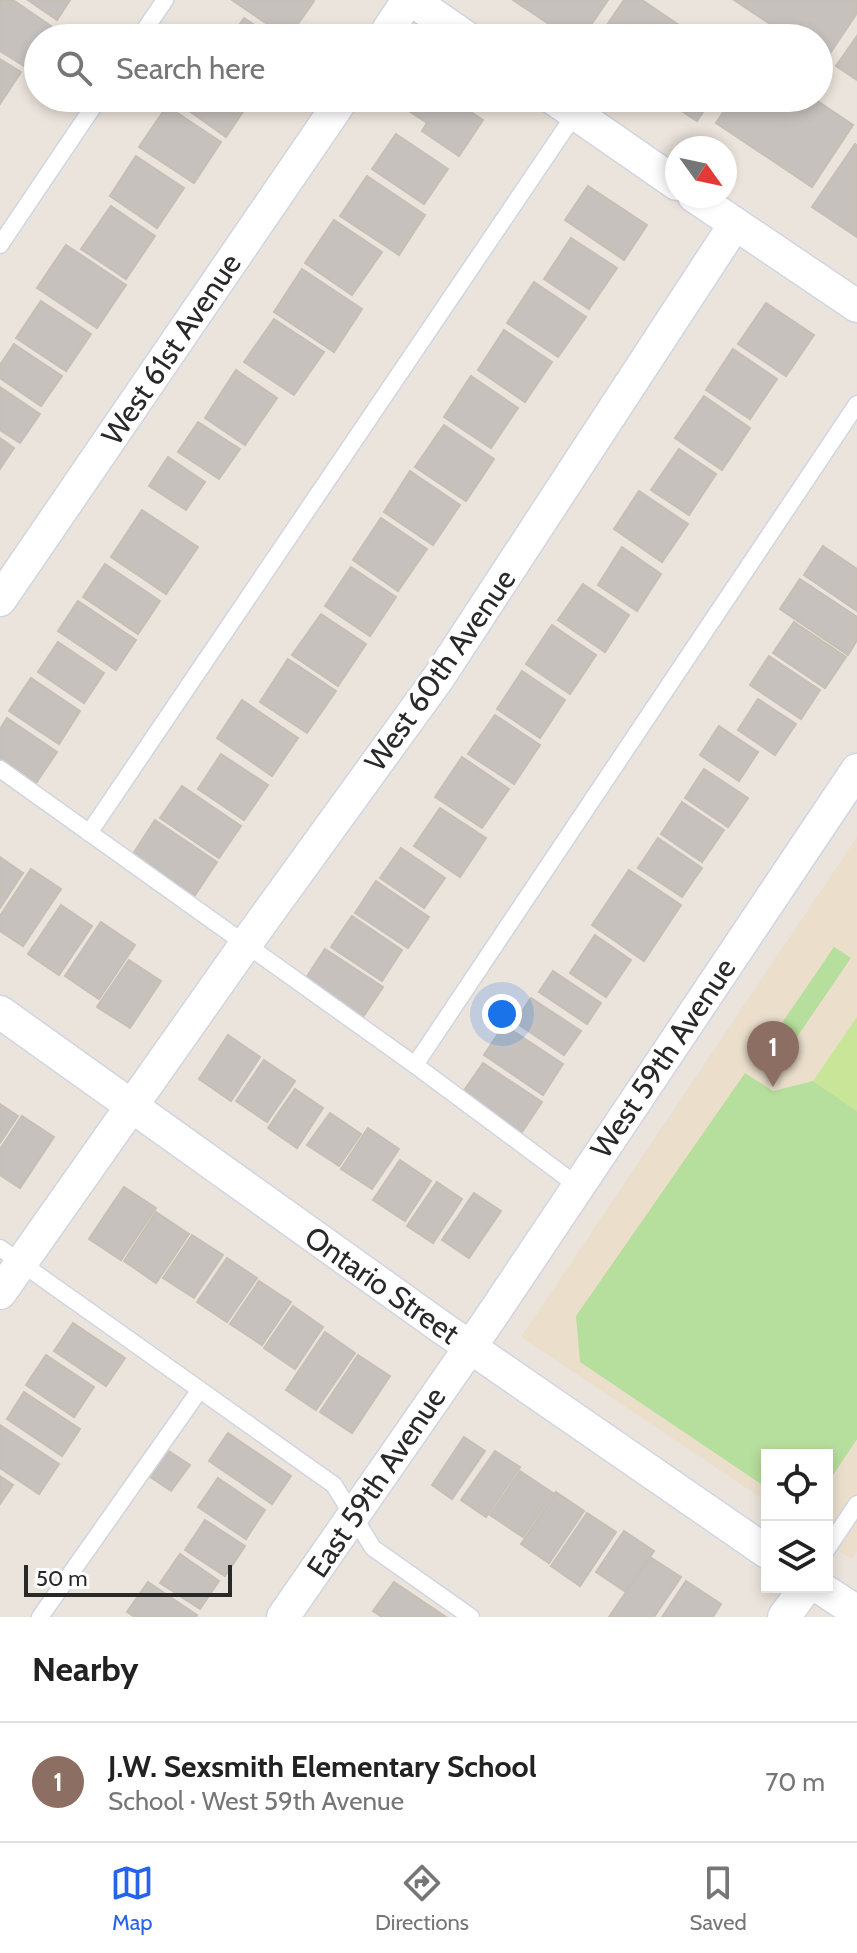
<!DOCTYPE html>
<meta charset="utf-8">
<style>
:root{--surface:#fff;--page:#f6f6f6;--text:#222;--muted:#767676;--line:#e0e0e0;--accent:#2563eb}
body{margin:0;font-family:Cabin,sans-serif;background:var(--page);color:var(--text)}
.controls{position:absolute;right:24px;bottom:24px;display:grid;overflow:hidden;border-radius:0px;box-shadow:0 4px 12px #0003}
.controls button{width:72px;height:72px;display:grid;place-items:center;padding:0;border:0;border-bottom:2px solid var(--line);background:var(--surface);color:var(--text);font:40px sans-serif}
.compass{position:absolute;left:665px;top:136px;width:72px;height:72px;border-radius:50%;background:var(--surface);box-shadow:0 4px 12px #0003;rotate:123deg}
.scale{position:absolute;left:24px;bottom:20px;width:208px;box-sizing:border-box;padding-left:8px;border:4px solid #292929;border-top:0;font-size:22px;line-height:28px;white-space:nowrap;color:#292929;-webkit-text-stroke:6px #fff;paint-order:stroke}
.you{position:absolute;left:502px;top:1014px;width:28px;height:28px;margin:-20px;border:6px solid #fff;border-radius:50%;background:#1a73e8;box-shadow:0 0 0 12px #1a73e833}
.badge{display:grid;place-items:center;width:52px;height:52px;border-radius:50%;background:var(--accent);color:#fff;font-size:26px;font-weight:700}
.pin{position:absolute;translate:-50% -66px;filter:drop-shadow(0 2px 4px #0008)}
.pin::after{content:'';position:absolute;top:42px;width:28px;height:24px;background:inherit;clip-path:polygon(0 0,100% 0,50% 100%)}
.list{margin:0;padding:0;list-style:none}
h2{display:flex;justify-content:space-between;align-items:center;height:104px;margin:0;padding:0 32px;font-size:34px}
h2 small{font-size:26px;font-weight:400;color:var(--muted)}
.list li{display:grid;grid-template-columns:52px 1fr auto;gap:24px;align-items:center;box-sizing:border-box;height:120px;padding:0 32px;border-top:2px solid var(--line)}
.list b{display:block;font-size:30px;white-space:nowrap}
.list p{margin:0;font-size:26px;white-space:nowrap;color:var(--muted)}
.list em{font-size:26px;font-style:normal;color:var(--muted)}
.icon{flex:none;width:44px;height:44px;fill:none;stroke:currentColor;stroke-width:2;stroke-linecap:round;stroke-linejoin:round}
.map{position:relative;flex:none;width:857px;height:1617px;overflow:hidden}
.search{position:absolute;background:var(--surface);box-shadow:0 4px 12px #0003;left:24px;right:24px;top:24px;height:88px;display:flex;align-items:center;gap:20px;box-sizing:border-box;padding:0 28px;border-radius:44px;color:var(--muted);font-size:30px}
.sheet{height:224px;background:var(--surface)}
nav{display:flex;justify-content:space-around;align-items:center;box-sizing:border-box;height:112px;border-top:2px solid var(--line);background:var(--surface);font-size:22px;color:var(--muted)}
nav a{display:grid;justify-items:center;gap:4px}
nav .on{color:var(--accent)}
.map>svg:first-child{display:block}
</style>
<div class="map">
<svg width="857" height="1617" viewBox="0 0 857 1617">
<rect width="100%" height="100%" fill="#ebe4dc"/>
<!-- education -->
<polygon fill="#ebdfcc" points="857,837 857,1551 852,1559 827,1543 827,1455 767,1455 767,1502 521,1337"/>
<!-- green -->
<g fill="#b6de9c">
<polygon points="834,947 851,958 788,1050 771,1039"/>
<polygon points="745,1073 773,1091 813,1081 857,1111 857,1439 827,1484 827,1455 767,1455 767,1488 580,1362 576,1316"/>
</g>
<!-- pitch -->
<polygon fill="#c9e598" points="857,1017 857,1111 813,1081"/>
<!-- building -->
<g fill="#c6c1bc" stroke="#c6bfb6" stroke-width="2">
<polygon points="0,0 13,0 51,26 43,38 38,38 38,45 24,66 0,51"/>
<polygon points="28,0 70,0 57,20"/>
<polygon points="232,0 313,0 314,1 288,38"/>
<polygon points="513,0 608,0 582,38 570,38"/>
<polygon points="624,0 642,0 698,38 598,38"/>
<polygon points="734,0 857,0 857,13 825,61 819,57 819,38 791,38"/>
<polygon points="244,18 274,38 230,38"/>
<polygon points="857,36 857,80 836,66"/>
<polygon points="0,59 21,72 0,104"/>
<polygon points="171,98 252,98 226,137"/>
<polygon points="418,98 455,98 454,101 483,120 459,156 422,131 427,123 409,111"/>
<polygon points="662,98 712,98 697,121"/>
<polygon points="733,98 813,98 853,125 812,187 716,123"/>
<polygon points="167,106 221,142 194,183 139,147"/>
<polygon points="396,134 448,169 424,204 372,169"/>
<polygon points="855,144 857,146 857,237 812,207"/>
<polygon points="136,156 184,188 157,228 110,196"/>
<polygon points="367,176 425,215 399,255 340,216"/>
<polygon points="588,186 647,225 624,260 565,220"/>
<polygon points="111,206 155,236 126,279 81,249"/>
<polygon points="334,220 382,252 352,295 305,263"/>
<polygon points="571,238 617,268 589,309 544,279"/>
<polygon points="66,245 126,285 97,328 37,288"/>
<polygon points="302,269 362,309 334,352 274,312"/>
<polygon points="534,282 586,317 558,357 507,323"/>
<polygon points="41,301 91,334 66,371 16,338"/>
<polygon points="766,303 814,335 786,376 738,344"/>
<polygon points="274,319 324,352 294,395 244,362"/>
<polygon points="504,330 552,362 525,402 478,370"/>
<polygon points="14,344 62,376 41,406 0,378 0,365"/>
<polygon points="733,349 777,379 750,419 706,390"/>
<polygon points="236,370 277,398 245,445 205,418"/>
<polygon points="471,376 518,408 491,448 444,417"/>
<polygon points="0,387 40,414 20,443 0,430"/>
<polygon points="704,396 750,428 722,470 675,438"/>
<polygon points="198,422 240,449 219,479 178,452"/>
<polygon points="444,425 494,459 466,501 415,467"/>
<polygon points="0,438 14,448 0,469"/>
<polygon points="679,449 716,474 689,515 651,490"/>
<polygon points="168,457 205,482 186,510 149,486"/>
<polygon points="410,471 460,505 433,545 384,512"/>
<polygon points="639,491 688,524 662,562 614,529"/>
<polygon points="142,510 198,547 166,594 111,557"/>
<polygon points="381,518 427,549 398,591 353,560"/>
<polygon points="823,546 857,569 857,611 804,575"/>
<polygon points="622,547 661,574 637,611 598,585"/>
<polygon points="105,564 160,601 138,634 83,597"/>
<polygon points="351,567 396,597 370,636 325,606"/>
<polygon points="800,579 857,617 857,640 848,655 780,609"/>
<polygon points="583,584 629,615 605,652 558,620"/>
<polygon points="78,601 136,640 116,670 58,631"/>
<polygon points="321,614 366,644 338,686 292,655"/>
<polygon points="794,622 846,657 825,688 773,653"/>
<polygon points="552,625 596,655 570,694 526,664"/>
<polygon points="58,642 104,673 84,703 38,672"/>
<polygon points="769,656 820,690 801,719 750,685"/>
<polygon points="288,659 336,691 307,733 260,702"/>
<polygon points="522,671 565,700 540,738 497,709"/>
<polygon points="31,678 80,711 59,744 9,711"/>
<polygon points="758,699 796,724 775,755 738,730"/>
<polygon points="242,700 298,738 272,776 217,738"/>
<polygon points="495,715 540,745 514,784 468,754"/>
<polygon points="7,718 57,752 36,783 0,759 0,729"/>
<polygon points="719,726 758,752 739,781 700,755"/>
<polygon points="221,754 268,785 244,820 198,789"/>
<polygon points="462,757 509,789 482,828 435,797"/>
<polygon points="704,769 748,798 728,827 685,798"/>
<polygon points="182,786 241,826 219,858 160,818"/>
<polygon points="682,802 724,830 702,862 661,834"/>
<polygon points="440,808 486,838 460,877 414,846"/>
<polygon points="155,820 217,862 195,895 133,854"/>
<polygon points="658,838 702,868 682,897 638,868"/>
<polygon points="401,848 445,878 424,908 380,878"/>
<polygon points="0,857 23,873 0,908"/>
<polygon points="31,869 61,889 23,946 0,931 0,916"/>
<polygon points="629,870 681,905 644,961 592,925"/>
<polygon points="376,881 429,917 408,948 355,913"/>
<polygon points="61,905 92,926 59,975 28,954"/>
<polygon points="352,916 402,950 382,981 331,947"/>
<polygon points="101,922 135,945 99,999 65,976"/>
<polygon points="595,935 631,960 606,997 570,973"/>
<polygon points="325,949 383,987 363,1017 306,978"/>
<polygon points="129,960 161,981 130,1028 97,1007"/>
<polygon points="553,971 601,1003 587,1024 539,992"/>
<polygon points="531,998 581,1031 564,1055 515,1022"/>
<polygon points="504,1025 563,1064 543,1095 484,1055"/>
<polygon points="228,1035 260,1057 231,1101 199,1079"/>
<polygon points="264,1060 295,1081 267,1122 236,1101"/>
<polygon points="483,1063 542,1102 522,1132 463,1092"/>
<polygon points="295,1089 323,1108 297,1148 268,1128"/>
<polygon points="0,1104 18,1116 0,1143"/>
<polygon points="330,1113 361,1134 339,1166 307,1145"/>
<polygon points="22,1116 54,1137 20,1188 0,1175 0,1149"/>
<polygon points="368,1128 399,1149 372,1189 341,1169"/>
<polygon points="400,1160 431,1181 405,1221 373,1200"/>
<polygon points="437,1182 462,1199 433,1243 407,1226"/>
<polygon points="124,1187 156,1208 121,1260 89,1239"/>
<polygon points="474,1193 501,1211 469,1258 442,1240"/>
<polygon points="156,1212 189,1234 156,1283 124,1261"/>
<polygon points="192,1235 223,1255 194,1298 163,1278"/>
<polygon points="227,1258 257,1278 227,1322 197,1302"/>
<polygon points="259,1281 291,1302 262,1345 230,1324"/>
<polygon points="293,1306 323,1327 295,1369 264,1348"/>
<polygon points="73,1323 125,1358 106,1386 54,1351"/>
<polygon points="325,1332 355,1353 316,1410 286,1390"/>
<polygon points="46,1355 94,1387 74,1417 26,1385"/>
<polygon points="358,1355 390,1376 352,1433 320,1412"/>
<polygon points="24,1392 80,1429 62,1456 7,1419"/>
<polygon points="0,1425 59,1464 39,1494 0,1468"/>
<polygon points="228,1433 291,1476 272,1504 209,1461"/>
<polygon points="464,1437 485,1451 452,1499 432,1485"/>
<polygon points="161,1446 190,1465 171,1491 143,1472"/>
<polygon points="495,1451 520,1467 486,1517 461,1500"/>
<polygon points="520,1471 553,1493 523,1537 490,1515"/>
<polygon points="0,1476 13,1485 0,1504"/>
<polygon points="218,1478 265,1510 246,1539 198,1507"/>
<polygon points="556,1492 584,1511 549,1563 521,1544"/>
<polygon points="587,1513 616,1532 580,1586 551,1566"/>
<polygon points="205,1520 245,1546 225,1576 185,1550"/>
<polygon points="624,1531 654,1551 626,1592 596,1572"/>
<polygon points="180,1554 219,1581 200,1609 160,1583"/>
<polygon points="650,1557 681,1577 654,1617 609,1617"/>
<polygon points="686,1581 721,1604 713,1617 662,1617"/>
<polygon points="148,1582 197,1615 196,1617 135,1617 127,1612"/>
<polygon points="394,1582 446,1617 382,1617 373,1611"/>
</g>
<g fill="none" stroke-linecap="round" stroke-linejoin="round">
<!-- lane casing -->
<g stroke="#d1d5e1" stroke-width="19">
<g id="lane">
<polyline points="139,38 165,0"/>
<polyline points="0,245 99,98"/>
<polyline points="0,769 415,1065 578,1186"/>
<polyline points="89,833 575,114"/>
<polyline points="415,1065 857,404"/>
<polyline points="0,1248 334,1485 373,1548 471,1617"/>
<polyline points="827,1549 857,1504"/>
<polyline points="40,1617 199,1391"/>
</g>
</g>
<!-- street casing -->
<g stroke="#d1d5e1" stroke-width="35">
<g id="street">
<polyline points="412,0 467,38"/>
<polyline points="383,38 408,0"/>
<polyline points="553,98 677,184"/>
<polyline points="694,196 857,306"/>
<polyline points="0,600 343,98"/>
<polyline points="0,1012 441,1327 767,1552"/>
<polyline points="0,1293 245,945 439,677 735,224"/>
<polyline points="819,1587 857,1612"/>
<polyline points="283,1617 491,1317 857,770"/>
<polyline points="784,1617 806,1587"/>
</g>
</g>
<!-- lane -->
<use href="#lane" stroke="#fff" stroke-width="16"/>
<!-- street -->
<use href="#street" stroke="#fff" stroke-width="32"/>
</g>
<g text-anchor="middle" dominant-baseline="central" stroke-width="6" stroke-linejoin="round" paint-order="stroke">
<!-- street labels -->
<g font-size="30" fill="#292929" stroke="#fff">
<text transform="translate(171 349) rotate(-56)">West 61st Avenue</text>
<text transform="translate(440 670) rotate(-55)">West 60th Avenue</text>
<text transform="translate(663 1058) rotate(-56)">West 59th Avenue</text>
<text transform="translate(382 1285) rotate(35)">Ontario Street</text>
<text transform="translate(376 1482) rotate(-56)">East 59th Avenue</text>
</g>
</g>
</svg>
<div class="controls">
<button><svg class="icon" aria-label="locate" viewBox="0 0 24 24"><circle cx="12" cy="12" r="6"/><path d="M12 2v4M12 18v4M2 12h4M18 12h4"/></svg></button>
<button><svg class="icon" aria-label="layers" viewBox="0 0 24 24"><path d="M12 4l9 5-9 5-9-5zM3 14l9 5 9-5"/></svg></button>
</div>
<svg class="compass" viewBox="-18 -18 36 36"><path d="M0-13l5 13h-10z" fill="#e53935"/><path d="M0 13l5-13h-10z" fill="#767676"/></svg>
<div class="scale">50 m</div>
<div class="you"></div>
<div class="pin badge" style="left:773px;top:1087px;background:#8d6e63">1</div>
<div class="search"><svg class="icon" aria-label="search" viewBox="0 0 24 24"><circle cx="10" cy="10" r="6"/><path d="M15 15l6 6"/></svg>Search here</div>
</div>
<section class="sheet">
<h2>Nearby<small></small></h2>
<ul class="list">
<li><span class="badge" style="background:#8d6e63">1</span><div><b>J.W. Sexsmith Elementary School</b><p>School · West 59th Avenue</p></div><em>70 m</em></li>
</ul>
</section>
<nav>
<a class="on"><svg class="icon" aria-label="map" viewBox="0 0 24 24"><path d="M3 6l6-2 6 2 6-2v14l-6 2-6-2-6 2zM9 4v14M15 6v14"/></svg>Map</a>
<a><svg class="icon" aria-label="directions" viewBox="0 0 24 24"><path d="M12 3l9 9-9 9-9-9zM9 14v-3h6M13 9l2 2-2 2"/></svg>Directions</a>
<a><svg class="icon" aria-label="saved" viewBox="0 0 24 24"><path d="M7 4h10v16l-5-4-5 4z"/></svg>Saved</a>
</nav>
